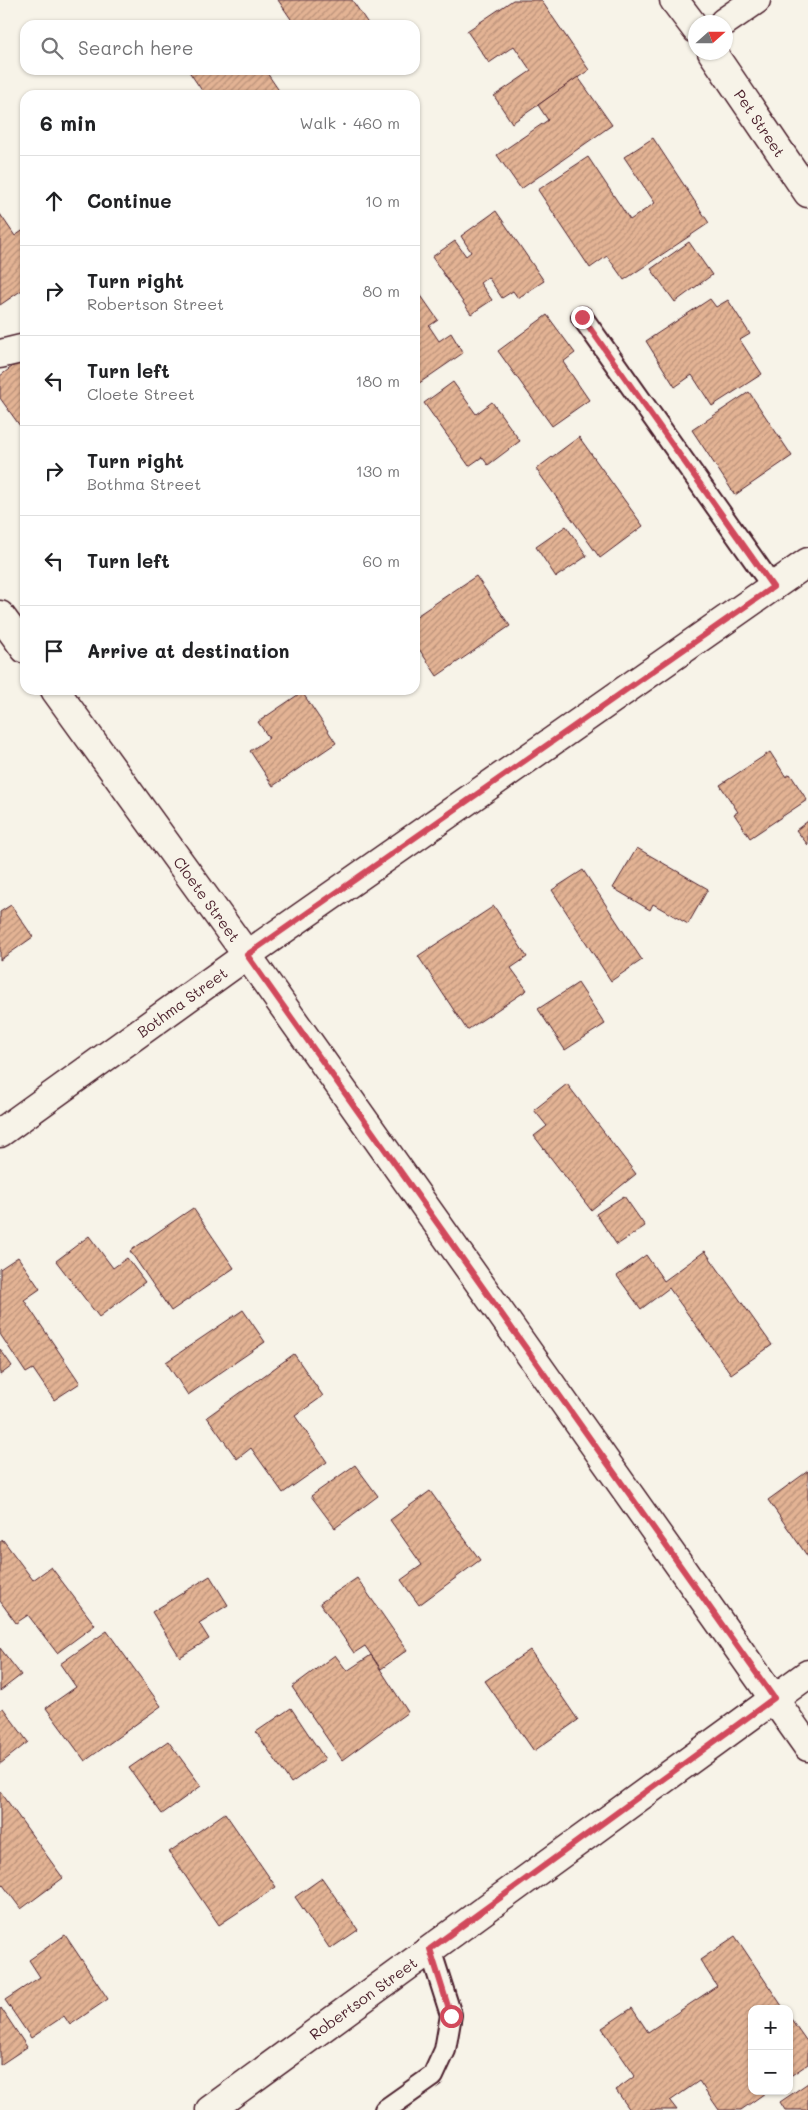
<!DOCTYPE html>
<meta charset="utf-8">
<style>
:root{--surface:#fff;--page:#f2f2f2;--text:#202124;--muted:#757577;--line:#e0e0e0}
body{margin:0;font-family:Mali,sans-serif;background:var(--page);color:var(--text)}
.controls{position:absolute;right:15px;bottom:15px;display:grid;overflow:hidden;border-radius:10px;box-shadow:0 1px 4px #0004}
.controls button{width:45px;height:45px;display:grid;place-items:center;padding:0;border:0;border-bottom:1px solid var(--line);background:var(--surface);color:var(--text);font:25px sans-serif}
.compass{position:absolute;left:688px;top:15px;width:45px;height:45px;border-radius:50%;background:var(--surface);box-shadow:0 1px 4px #0004;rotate:69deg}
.stop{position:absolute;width:15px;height:15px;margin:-11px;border:4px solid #d1495b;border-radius:50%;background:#fff}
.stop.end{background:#d1495b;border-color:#fff;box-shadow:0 1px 5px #0008}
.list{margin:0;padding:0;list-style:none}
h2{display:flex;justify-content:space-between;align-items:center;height:65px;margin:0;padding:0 20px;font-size:21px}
h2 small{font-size:16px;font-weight:400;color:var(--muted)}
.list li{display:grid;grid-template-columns:32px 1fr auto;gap:15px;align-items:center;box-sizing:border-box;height:90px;padding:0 20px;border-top:1px solid var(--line)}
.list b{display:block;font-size:19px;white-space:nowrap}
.list p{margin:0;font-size:16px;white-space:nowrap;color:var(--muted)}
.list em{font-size:16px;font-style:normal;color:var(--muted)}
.icon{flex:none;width:28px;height:28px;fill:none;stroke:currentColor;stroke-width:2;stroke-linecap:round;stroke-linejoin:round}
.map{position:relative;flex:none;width:808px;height:2110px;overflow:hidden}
.search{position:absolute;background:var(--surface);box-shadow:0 1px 4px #0004;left:20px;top:20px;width:400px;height:55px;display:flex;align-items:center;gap:12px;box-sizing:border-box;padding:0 18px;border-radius:15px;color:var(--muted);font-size:19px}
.panel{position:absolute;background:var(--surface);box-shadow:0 1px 4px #0004;left:20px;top:90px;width:400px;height:605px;border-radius:15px}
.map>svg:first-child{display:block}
</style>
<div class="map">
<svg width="808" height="2110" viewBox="0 0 808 2110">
<defs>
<pattern id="building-hatch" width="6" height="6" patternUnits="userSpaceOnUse" patternTransform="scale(1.25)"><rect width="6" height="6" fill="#e3b394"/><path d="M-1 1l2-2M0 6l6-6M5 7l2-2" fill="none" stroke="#ba9179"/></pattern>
</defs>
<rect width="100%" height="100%" fill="#f7f3e8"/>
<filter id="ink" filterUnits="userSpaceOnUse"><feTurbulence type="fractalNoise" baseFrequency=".02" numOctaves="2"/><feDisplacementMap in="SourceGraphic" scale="10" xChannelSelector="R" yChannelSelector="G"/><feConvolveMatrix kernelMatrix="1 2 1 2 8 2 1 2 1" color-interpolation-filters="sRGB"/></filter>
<g filter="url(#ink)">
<!-- building -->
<g fill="url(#building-hatch)" stroke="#4a1f2b">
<polygon points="278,0 352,0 369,25 341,25 337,20 330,25 295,25"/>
<polygon points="513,0 541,0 589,70 512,123 494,96 531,71 514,46 489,63 467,31"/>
<polygon points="188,70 265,70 282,95 205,95"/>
<polygon points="578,77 612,125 521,189 497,155 548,120 538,105"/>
<polygon points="653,138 709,223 624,280 607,256 590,268 538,190 588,157 630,220 655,203 624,157"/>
<polygon points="496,211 544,281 518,298 513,291 502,298 488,277 480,283 492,300 471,314 432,257 455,241 466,256 471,252 461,236"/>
<polygon points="0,214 15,236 25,229 25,288 0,305"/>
<polygon points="689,242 712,275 675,302 651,269"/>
<polygon points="415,287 438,320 429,326 439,341 451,333 463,353 415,386"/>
<polygon points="710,299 716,307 728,300 750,334 740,340 762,374 712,406 692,375 675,387 646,341"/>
<polygon points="547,315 575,353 563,362 589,400 552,426 498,351"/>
<polygon points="25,357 25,433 0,398 0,376"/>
<polygon points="453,382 476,414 492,402 520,441 488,465 482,457 469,466 424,403"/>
<polygon points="749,392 792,456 735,495 692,430"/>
<polygon points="579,437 643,526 600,558 536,469"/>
<polygon points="566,526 587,556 556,577 536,547"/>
<polygon points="476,576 510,626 437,676 419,649 415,652 415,617"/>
<polygon points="302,692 336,743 273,786 250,751 269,738 258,722"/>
<polygon points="770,752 786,777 790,774 807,800 750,838 734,814 738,812 720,785"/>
<polygon points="808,821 808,845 796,830"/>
<polygon points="637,848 708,889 688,924 653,904 650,910 613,888"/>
<polygon points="583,870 642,960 611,981 552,890"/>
<polygon points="11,905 33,937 0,960 0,912"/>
<polygon points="494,906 527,957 511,968 527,990 467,1030 418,956"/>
<polygon points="578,983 605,1024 565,1050 538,1009"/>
<polygon points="567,1084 636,1174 591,1210 534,1136 547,1126 534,1110"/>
<polygon points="624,1196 645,1226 617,1245 596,1214"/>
<polygon points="193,1208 234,1268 171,1311 130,1251"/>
<polygon points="89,1236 113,1268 127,1258 145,1282 99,1317 56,1261"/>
<polygon points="705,1251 772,1345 731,1374 669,1288 641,1309 617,1276 646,1255 664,1281"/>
<polygon points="18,1257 40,1289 24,1300 80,1383 54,1400 33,1369 26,1373 0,1334 0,1269"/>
<polygon points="243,1310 265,1342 188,1395 166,1362"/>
<polygon points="0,1349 12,1366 0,1375"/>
<polygon points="294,1354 323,1396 295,1416 327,1462 283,1493 251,1448 237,1459 207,1417"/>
<polygon points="355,1465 378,1496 335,1528 311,1496"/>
<polygon points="808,1471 808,1557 768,1500"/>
<polygon points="430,1491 480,1560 419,1605 401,1580 422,1565 390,1520"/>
<polygon points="3,1540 33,1580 51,1567 95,1625 57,1653 28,1615 16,1623 0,1601 0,1542"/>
<polygon points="210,1576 228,1605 199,1623 209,1639 180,1657 152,1612"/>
<polygon points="357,1578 407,1650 381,1669 365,1646 354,1653 320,1603"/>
<polygon points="107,1631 161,1706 85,1761 46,1708 76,1687 60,1664"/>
<polygon points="0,1648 21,1675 0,1691"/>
<polygon points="530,1650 578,1720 534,1751 485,1681"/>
<polygon points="335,1655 347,1671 371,1655 408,1712 342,1760 292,1687"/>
<polygon points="3,1708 28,1742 0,1764 0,1710"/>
<polygon points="291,1708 325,1759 291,1783 256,1732"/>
<polygon points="168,1741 201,1786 162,1814 129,1768"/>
<polygon points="0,1791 63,1878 21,1909 0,1881"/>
<polygon points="225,1813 276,1887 219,1925 169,1852"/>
<polygon points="322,1878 358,1930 330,1949 295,1897"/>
<polygon points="65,1935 108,1999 70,2025 64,2016 31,2038 5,2000 40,1977 29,1960"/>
<polygon points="735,1936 784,2009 752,2009 752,2091 768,2091 741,2110 719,2110 699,2081 670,2101 677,2110 630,2110 616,2090 635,2076 602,2028 632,2008 648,2032 717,1986 700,1960"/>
<polygon points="1,2008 27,2047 0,2065 0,2009"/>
<polygon points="789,2016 808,2043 808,2064 789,2077"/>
<polygon points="808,2083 808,2110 785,2110 780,2102"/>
</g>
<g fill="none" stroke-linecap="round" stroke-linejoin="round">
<!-- service casing -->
<g stroke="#4a1f2b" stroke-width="24">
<g id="service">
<polyline points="582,317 773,587"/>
<polyline points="385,2110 433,2076 445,2050 451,2015 430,1949"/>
</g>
</g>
<!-- minor casing -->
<g stroke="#4a1f2b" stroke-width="31">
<g id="minor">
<polyline points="674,0 696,29"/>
<polyline points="724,22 756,0"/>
<polyline points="712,52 808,193"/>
<polyline points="0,354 25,348"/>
<polyline points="0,615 25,649"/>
<polyline points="55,690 247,955 808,1747"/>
<polyline points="0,1133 247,955 808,562"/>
<polyline points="210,2110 808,1674"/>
</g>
</g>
<!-- service -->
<use href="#service" stroke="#f7f3e8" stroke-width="20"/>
<!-- minor -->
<use href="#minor" stroke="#f7f3e8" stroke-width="28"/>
</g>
</g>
<g fill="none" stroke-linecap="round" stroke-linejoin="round" filter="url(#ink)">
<!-- route -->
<polyline stroke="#d1495b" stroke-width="6" points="451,2016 430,1949 774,1698 247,955 773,587 582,317"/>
</g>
<g text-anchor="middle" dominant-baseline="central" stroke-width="4.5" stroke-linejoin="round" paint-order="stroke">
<!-- street labels -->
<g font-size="15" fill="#4a1f2b" stroke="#f7f3e8">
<text transform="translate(760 123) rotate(56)">Pet Street</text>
<text transform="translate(207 899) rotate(54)">Cloete Street</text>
<text transform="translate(182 1002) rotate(-36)">Bothma Street</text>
<text transform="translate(363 1998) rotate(-36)">Robertson Street</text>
</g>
</g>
</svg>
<div class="controls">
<button>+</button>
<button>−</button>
</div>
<svg class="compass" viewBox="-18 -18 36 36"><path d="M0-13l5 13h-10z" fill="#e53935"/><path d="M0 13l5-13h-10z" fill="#757577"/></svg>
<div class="stop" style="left:451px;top:2016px"></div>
<div class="stop end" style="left:582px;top:317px"></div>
<div class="search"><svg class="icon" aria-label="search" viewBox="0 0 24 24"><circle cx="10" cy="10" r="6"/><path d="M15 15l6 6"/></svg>Search here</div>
<section class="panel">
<h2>6 min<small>Walk · 460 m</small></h2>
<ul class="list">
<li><svg class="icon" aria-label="ahead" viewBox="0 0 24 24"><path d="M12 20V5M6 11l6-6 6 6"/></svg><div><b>Continue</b></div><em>10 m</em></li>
<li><svg class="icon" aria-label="right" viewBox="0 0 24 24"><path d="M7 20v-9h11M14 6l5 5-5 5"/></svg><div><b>Turn right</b><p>Robertson Street</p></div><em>80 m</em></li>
<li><svg class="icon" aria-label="left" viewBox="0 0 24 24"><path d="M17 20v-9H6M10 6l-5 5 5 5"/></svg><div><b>Turn left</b><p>Cloete Street</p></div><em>180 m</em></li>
<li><svg class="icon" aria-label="right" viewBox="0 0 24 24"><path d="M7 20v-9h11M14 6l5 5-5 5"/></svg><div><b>Turn right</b><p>Bothma Street</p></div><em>130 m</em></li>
<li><svg class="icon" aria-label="left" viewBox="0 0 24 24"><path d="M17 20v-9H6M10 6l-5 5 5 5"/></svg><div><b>Turn left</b></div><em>60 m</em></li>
<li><svg class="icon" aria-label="arrive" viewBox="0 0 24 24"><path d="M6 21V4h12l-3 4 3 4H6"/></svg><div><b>Arrive at destination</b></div></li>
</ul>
</section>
</div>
